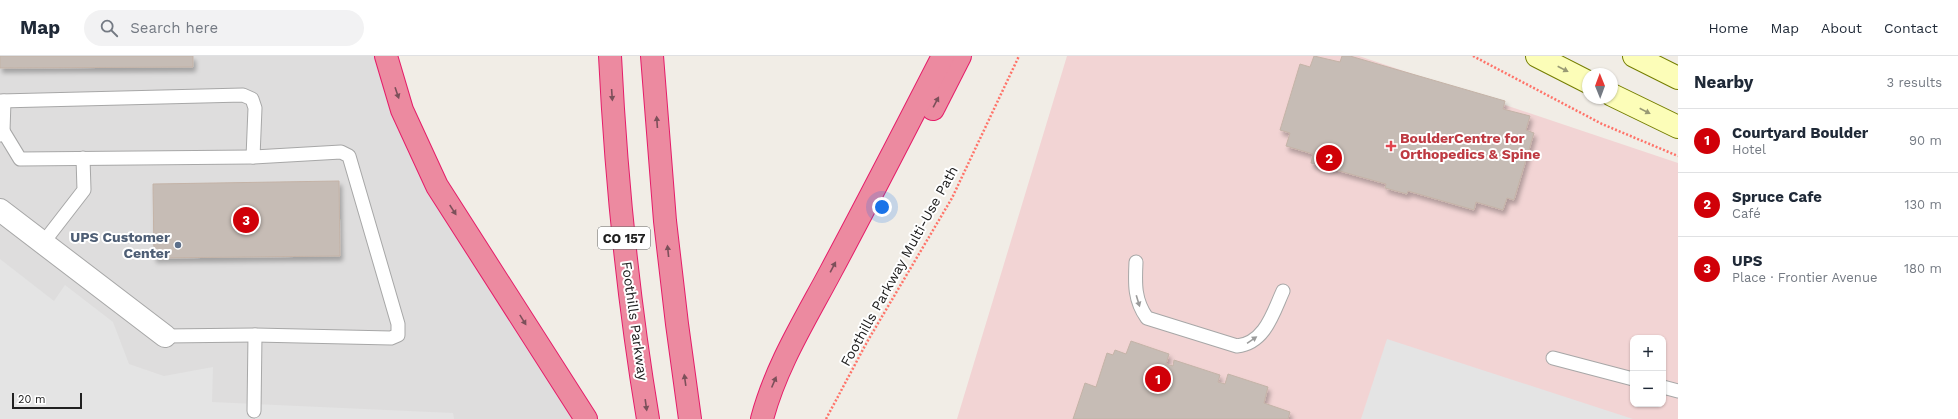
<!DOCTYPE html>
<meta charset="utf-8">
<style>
:root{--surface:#fff;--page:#f2f2f3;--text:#1f2937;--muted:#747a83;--line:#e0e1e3;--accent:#d00008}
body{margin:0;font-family:"Work Sans",sans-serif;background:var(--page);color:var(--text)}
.controls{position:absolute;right:12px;bottom:12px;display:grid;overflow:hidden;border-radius:8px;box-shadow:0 1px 3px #0004}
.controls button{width:36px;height:36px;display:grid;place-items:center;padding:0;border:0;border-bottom:1px solid var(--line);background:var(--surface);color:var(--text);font:20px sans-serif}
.compass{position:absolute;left:1582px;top:12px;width:36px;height:36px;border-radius:50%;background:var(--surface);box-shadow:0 1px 3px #0004;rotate:359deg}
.scale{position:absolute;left:12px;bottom:10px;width:70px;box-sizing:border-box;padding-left:4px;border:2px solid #202020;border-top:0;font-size:11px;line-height:14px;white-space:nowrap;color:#202020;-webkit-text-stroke:3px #fff;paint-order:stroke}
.you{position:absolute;left:882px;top:151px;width:14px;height:14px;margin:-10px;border:3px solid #fff;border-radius:50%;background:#1a73e8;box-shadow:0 0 0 6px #1a73e833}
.badge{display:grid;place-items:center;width:26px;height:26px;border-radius:50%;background:var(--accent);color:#fff;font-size:13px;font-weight:700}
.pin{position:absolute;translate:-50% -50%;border:2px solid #fff;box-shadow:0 1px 4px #0006}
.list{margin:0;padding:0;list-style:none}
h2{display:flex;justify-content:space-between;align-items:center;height:52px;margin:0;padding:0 16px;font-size:17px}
h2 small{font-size:13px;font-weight:400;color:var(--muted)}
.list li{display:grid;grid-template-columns:26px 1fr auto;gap:12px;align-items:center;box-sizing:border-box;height:64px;padding:0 16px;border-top:1px solid var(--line)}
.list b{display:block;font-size:15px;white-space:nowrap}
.list p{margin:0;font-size:13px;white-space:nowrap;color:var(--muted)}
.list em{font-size:13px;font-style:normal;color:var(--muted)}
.icon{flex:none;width:22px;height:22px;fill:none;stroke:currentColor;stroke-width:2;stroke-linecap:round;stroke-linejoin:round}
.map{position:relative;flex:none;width:1678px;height:363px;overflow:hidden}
header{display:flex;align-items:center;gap:24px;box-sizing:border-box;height:56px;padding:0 20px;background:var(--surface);border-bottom:1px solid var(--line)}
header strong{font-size:19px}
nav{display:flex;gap:22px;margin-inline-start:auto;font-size:14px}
.search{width:280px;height:36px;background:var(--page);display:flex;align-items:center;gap:10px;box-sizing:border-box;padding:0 14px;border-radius:22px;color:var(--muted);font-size:15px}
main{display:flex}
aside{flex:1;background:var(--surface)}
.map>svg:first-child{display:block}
</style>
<header>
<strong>Map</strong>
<div class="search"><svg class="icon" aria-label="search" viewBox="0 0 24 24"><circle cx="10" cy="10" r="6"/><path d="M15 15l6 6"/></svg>Search here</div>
<nav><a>Home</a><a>Map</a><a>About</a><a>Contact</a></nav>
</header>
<main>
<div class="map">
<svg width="1678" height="363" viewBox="0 0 1678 363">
<defs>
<filter id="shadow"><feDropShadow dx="2.5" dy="4.5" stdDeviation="2" flood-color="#0004"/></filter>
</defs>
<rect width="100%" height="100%" fill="#f1ede6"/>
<!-- residential -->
<polygon fill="#dedddd" points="0,0 392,0 437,130 579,363 0,363"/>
<!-- commercial -->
<path fill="#f2d4d4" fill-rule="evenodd" d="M1067,0h292l319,107v256h-721zM1633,282h30v66h-30z"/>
<!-- parking -->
<g fill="#e4e4e4">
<polygon points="0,203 54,245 65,229 113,266 129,308 164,320 213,311 212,346 453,357 454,363 0,363"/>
<polygon points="1387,283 1633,363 1361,363"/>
</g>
<!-- building -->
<g fill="#c6bcb5" stroke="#c4b3a7" filter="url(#shadow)">
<polygon points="0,0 193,0 193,11 0,12"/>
<polygon points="1314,0 1340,6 1342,0 1350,0 1505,45 1503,53 1530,60 1526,74 1534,77 1514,144 1507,142 1503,154 1476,146 1474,154 1408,135 1407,138 1385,132 1386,128 1311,107 1313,98 1286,90 1290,77 1280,74 1300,8 1310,11"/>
<polygon points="339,125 340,200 154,202 153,128"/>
<polygon points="1131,285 1169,298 1166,308 1173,310 1174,304 1220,319 1218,326 1225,328 1228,318 1268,331 1264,347 1290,356 1288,363 1073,363 1085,327 1096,331 1107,297 1113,299 1115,294 1126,298"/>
</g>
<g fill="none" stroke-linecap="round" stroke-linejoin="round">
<!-- lane casing -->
<g stroke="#a7a7a7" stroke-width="15">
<g id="lane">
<polyline points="0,45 243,39 252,43 255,52 253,101 341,96 349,100 398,268 398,279 391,282 255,279 165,280"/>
<polyline points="3,75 20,103 253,101"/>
<polyline points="0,79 3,75 4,45"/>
<polyline points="43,187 84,134 83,102"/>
<path d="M1136,206c-1,21 -2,38 11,56l90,28c28,-3 36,-33 46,-55"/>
<polyline points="1553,302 1633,323"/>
<polyline points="1663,331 1678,335"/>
<polyline points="254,355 255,279"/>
</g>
</g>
<!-- street casing -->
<g stroke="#a7a7a7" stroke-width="24">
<polyline id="street" points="0,154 165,280"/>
</g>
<!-- secondary casing -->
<g stroke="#757e00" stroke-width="24">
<g id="secondary">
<polyline points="1537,0 1588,26"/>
<polyline points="1634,0 1678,22"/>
<polyline points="1612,39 1678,71"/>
</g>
</g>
<!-- highway casing -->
<g stroke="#e51d69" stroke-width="24">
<g id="highway">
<polyline points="386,0 402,54 437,130 586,363"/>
<path d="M610,0c6,122 18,243 38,363"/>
<polyline points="652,0 665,165 677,268 690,363"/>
<polyline points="933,53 960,0"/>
<path d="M762,363c14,-53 43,-99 69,-148 38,-71 75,-143 112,-215"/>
</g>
</g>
<!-- path -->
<g stroke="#ff7369" stroke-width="2.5" stroke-dasharray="2 2" stroke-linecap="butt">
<polyline points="1473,0 1602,68 1678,100"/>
<polyline points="826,363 867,286 952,142 1019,0"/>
</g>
<!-- lane -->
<use href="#lane" stroke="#fff" stroke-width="13"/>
<!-- street -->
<use href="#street" stroke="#fff" stroke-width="22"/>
<!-- secondary -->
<use href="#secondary" stroke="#fcfdb8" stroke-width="22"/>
<!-- highway -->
<use href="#highway" stroke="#ec8aa0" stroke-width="22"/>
</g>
<!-- one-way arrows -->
<defs><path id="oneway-solid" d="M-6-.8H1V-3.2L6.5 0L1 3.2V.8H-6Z"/></defs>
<g fill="#999a74">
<use href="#oneway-solid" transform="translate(1563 13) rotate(27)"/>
<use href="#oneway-solid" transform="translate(1645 55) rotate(27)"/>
</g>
<g fill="#7c505a">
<use href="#oneway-solid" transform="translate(397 37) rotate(71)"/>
<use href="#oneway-solid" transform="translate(612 39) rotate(86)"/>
<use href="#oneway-solid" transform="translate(936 46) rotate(-62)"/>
<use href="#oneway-solid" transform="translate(657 66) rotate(-94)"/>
<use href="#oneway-solid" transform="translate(453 154) rotate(57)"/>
<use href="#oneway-solid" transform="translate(668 195) rotate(-96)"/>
<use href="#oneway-solid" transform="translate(833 211) rotate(-62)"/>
<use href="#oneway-solid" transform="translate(523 264) rotate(58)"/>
<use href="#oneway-solid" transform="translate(685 324) rotate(-98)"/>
<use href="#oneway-solid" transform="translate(774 326) rotate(-67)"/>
<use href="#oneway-solid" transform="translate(646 349) rotate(82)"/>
</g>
<g fill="#9b9b9b">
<use href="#oneway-solid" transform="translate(1138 245) rotate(73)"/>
<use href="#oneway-solid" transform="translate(1252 284) rotate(-34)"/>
</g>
<!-- markers -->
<path fill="#e0444e" stroke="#fff" stroke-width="1.5" d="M1389 84h4v4h4v4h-4v4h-4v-4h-4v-4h4z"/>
<circle fill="#5c6f8a" stroke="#fff" stroke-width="1.5" cx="178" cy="189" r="4"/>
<g text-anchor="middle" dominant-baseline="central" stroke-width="4" stroke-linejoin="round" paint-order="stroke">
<!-- shield labels -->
<rect fill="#fff" stroke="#636363" stroke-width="1" x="598" y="171" width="52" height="22" rx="3"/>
<g font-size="13" font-weight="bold" fill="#202020">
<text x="624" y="182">CO 157</text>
</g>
<!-- health labels -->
<g font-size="14" font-weight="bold" fill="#be3a42" stroke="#fff" text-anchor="start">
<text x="1400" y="82">BoulderCentre for<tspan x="1400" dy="16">Orthopedics &amp; Spine</tspan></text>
</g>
<!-- service labels -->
<g font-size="14" font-weight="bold" fill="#4e5e75" stroke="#fff" text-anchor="end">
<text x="170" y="181">UPS Customer<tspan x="170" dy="16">Center</tspan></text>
</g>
<!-- street labels -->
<g font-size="14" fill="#202020" stroke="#fff">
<text transform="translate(899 210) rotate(-61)">Foothills Parkway Multi-Use Path</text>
<text transform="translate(635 265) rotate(82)">Foothills Parkway</text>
</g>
</g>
</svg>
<div class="controls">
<button>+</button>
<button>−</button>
</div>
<svg class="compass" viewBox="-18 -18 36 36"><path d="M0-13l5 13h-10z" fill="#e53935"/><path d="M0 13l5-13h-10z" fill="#747a83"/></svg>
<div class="scale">20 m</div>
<div class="you"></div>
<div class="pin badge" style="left:1158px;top:323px">1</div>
<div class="pin badge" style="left:1329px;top:102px">2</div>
<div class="pin badge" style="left:246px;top:164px">3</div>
</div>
<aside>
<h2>Nearby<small>3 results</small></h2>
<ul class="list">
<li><span class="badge">1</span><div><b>Courtyard Boulder</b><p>Hotel</p></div><em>90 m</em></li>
<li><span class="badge">2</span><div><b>Spruce Cafe</b><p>Café</p></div><em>130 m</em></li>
<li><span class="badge">3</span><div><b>UPS</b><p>Place · Frontier Avenue</p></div><em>180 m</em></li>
</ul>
</aside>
</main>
